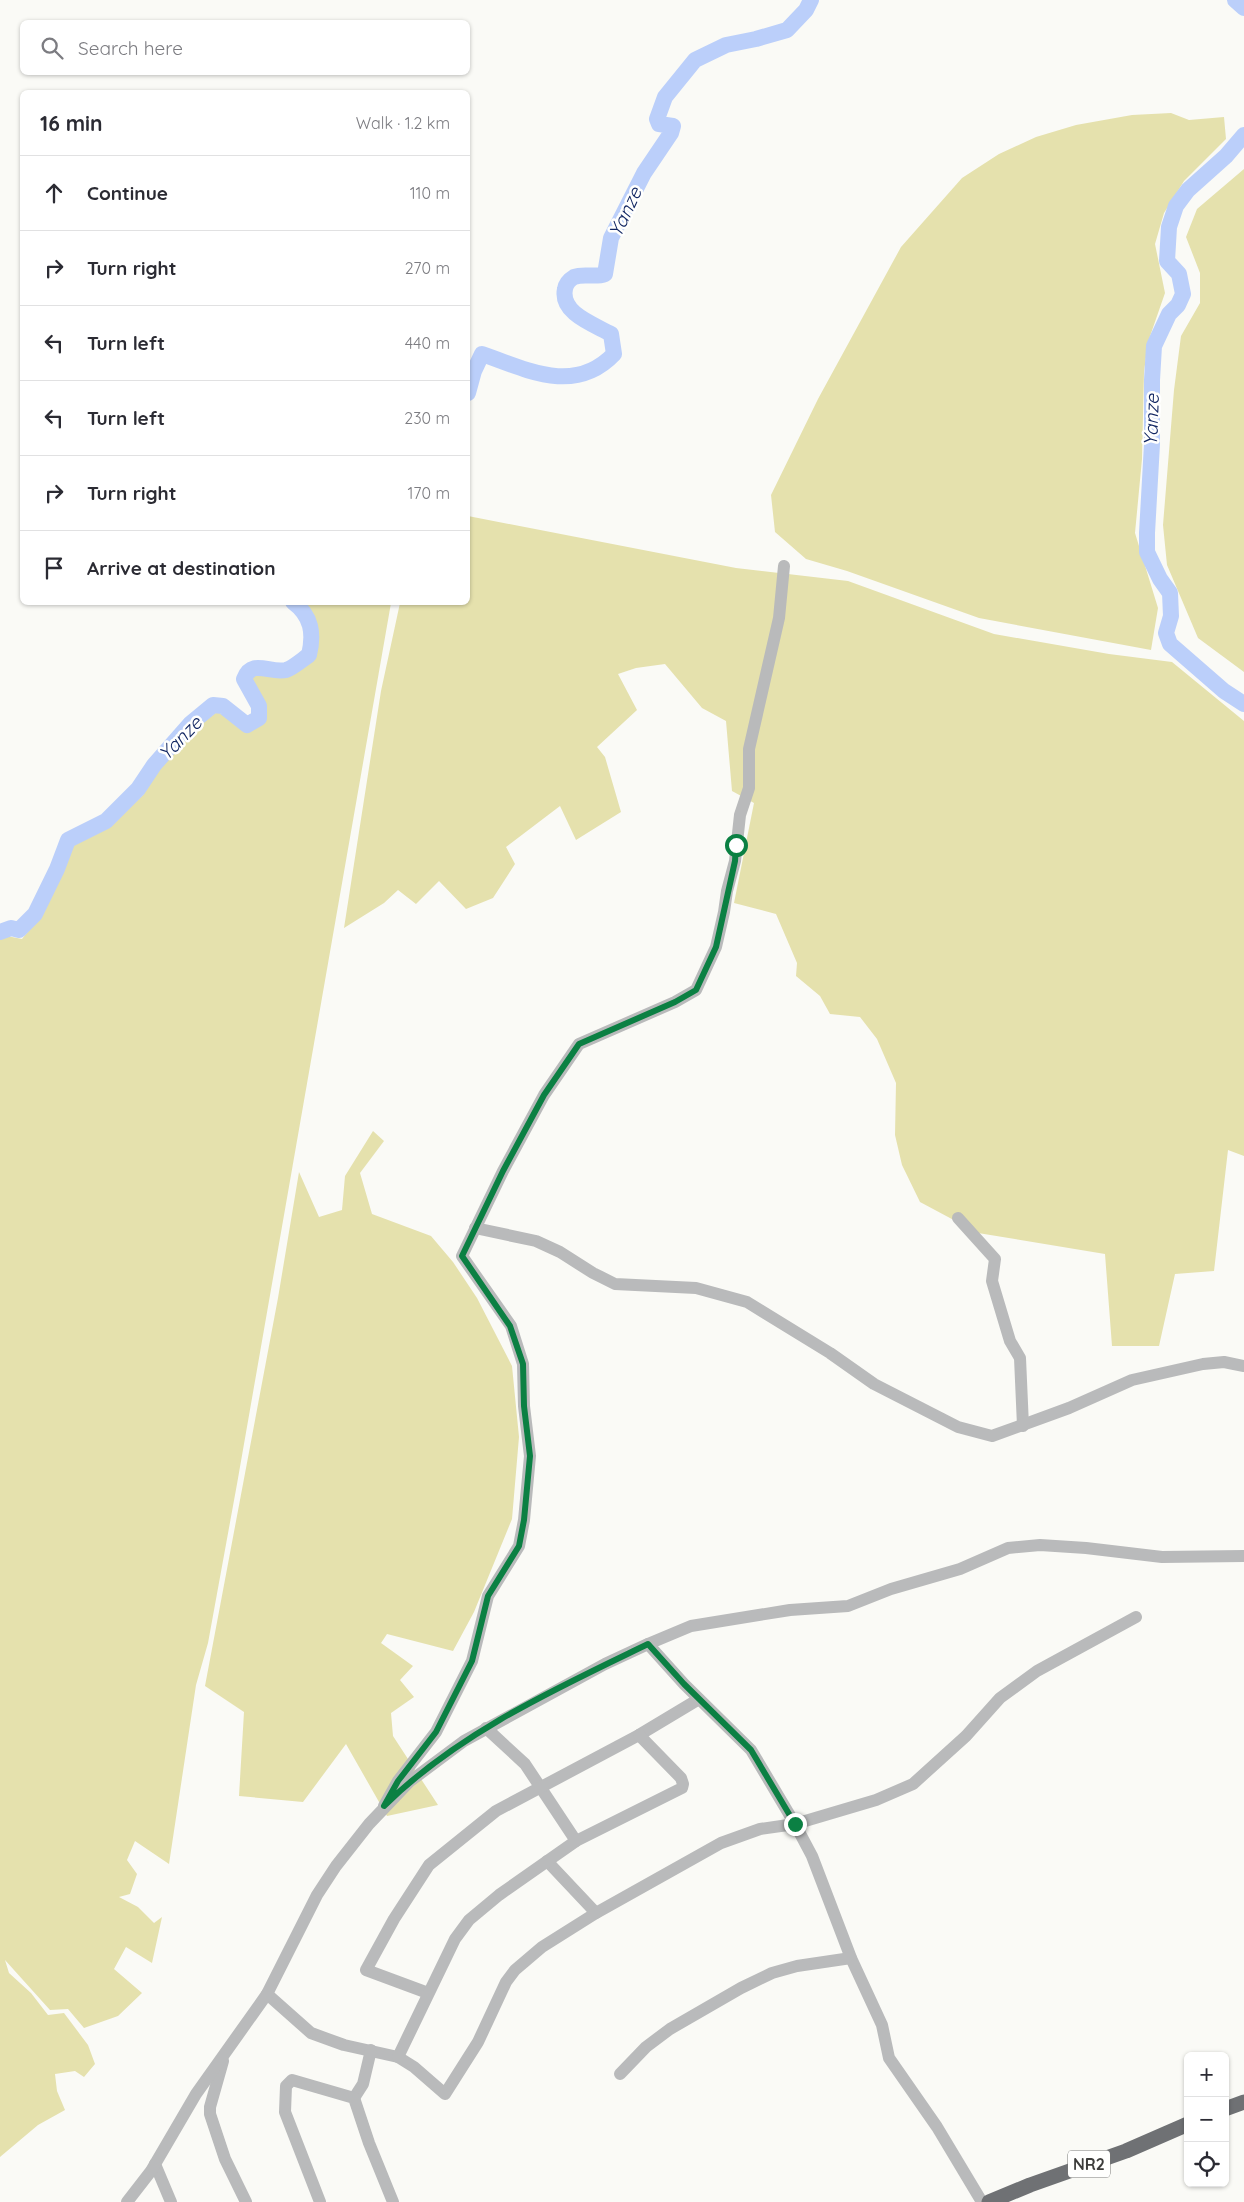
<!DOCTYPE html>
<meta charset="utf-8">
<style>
:root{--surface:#fff;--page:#f2f2f3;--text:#2b2b33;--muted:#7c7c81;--line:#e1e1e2}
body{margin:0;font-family:Quicksand,sans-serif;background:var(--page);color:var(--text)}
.controls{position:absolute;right:15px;bottom:15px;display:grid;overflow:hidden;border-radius:8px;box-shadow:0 1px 4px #0004}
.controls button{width:45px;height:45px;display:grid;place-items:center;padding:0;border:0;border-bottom:1px solid var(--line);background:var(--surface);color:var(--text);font:25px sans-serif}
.stop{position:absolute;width:15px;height:15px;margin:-11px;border:4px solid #0b8043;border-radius:50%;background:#fff}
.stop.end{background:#0b8043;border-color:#fff;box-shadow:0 1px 5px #0008}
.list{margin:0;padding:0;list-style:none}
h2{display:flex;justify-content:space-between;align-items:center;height:65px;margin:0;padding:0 20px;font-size:21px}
h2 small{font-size:16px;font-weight:400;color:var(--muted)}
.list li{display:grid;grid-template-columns:32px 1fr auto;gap:15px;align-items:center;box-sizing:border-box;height:75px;padding:0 20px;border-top:1px solid var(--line)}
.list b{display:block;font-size:19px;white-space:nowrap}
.list em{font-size:16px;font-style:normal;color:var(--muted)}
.icon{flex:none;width:28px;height:28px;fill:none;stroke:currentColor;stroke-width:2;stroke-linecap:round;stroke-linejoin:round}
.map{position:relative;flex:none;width:1244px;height:2202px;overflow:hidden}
.search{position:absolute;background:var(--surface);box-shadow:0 1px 4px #0004;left:20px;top:20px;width:450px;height:55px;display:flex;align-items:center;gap:12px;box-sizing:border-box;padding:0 18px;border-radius:8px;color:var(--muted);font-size:19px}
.panel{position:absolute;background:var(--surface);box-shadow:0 1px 4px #0004;left:20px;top:90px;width:450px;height:515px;border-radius:8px}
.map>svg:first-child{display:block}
</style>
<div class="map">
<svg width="1244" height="2202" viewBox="0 0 1244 2202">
<rect width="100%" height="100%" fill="#fafaf6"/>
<!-- green -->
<g fill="#e5e1ad">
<polygon points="1171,113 1189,120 1224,117 1226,139 1184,181 1164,213 1155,244 1165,293 1148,342 1144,372 1142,459 1135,533 1158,608 1151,650 979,618 847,571 806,559 775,532 771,495 818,399 901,247 962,178 999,154 1036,137 1076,125 1132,115"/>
<polygon points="1244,169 1244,672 1198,638 1167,565 1163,525 1174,390 1181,336 1200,303 1200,273 1186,237 1197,209"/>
<polygon points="468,516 736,568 848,581 994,634 1109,654 1172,662 1244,721 1244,1156 1228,1150 1214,1271 1175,1274 1159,1346 1112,1346 1105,1254 978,1233 920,1202 902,1165 895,1135 896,1083 877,1039 860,1017 830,1014 820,996 796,976 797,963 776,914 734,903 754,803 732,791 726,721 702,708 665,664 636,668 618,674 637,710 597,747 605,757 621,812 576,840 560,806 506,847 515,864 493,898 466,909 439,881 416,904 398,890 384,903 344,928 381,691 400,603 468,602"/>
<path d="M300,603h91l-154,881 -29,159 -12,42 -27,179 -34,-23 -8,19 10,14 -7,20 -11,3 19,10 16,16 8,-6 -10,46 -26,-16 -12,22 28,24 -24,23 -34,12 -16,-19 -18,1 -45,-50 4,13 22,20 17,22 16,-2 24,32 7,19 -11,13 -9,-6 -20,3 2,17 8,19 -27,15 -38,32v-1219l7,-2 15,3c25,-29 39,-62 51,-97l34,-14 36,-33 16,-26 32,-38 26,-19 10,4 19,15 19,-9 -1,-18 -14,-24 5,-7 31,2 28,-16 5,-21 -7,-20z"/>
<polygon points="373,1131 384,1141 360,1173 372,1214 431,1236 453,1262 477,1298 512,1366 519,1437 512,1519 474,1612 453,1651 387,1634 381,1643 413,1666 400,1680 414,1697 391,1713 393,1736 438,1805 387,1816 346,1744 303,1802 239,1796 244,1712 205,1686 278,1298 299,1172 319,1217 342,1210 345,1176"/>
</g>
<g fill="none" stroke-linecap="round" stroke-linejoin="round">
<!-- river -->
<g stroke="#bbcffa" stroke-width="16">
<polyline points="1235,0 1244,8"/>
<polyline points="1244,135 1226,156 1188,190 1176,206 1169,227 1167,261 1179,274 1183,294 1178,305 1169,314 1154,346 1152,380 1152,444 1147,533 1147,552 1160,579 1170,593 1171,616 1166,633 1170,644 1224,691 1244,704"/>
<path d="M468,393l6,-22 8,-17c45,16 93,41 132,0l-3,-20c-18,-10 -51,-21 -46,-45 1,-6 4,-9 9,-12 10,-4 21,1 31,-3l6,-36 33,-65 27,-40 2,-7 -14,-2 -2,-5 8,-22 30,-37 31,-15 30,-6 31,-9 19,-20 5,-10"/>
<path d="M0,932l11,-4 8,2 16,-16 22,-45 11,-29 38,-19 32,-32 16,-24 36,-41 23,-19 10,1 24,19 12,-7v-12l-15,-27c8,-21 26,-5 42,-9 7,-2 17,-11 23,-15 5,-21 3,-39 -16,-53"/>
</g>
<!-- minor -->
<g stroke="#b9babb" stroke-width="12">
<polyline points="958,1218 995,1259 992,1281 1010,1341 1020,1358 1023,1426"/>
<polyline points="475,1228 536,1241 560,1252 593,1273 615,1284 696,1288 747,1302 830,1353 874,1384 958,1427 992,1436 1069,1408 1132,1380 1203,1364 1224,1362 1244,1366"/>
<polyline points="648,1644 684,1684 751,1750 795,1824 812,1856 851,1958 882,2025 889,2058 937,2127 982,2202"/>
<polyline points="486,1728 525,1764 576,1841"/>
<polyline points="384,1806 398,1781 436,1732 472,1661 488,1596 519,1546 524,1520 530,1456 524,1406 523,1364 511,1326 462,1256 503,1171 544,1095 579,1044 675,1002 696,990 709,962 716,947 724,912 727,891 735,861 740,815 749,788 749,749 779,618 784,566"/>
<polyline points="547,1861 596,1913"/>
<polyline points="428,1993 366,1970 394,1919 429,1865 496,1811 639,1735 699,1699"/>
<polyline points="267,1994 311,2033 344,2045 398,2057 414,2067 445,2094 478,2042 506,1982 515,1970 542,1947 596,1913 721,1843 760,1829 795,1824 876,1800 913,1784 966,1736 1000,1698 1037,1671 1136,1617"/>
<polyline points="398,2057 455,1939 469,1920 499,1895 576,1841 682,1788 683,1784 681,1778 639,1735"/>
<polyline points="223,2061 210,2107 210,2114 225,2159 246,2202"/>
<polyline points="620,2074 646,2047 670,2029 741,1988 772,1973 797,1966 851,1958"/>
<polyline points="354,2098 363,2084 371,2050"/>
<polyline points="155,2164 171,2202"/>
<polyline points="127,2202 151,2171 196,2094 267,1994 317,1895 336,1866 369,1824 409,1782 464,1741 605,1664 648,1644 691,1626 790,1610 848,1606 891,1589 960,1569 1008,1548 1040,1545 1086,1548 1162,1557 1244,1556"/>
<polyline points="320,2202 285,2112 286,2086 292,2080 354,2098 369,2143 393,2202"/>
</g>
<!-- highway -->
<g stroke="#6f7174" stroke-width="15">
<polyline points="1225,2109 1244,2102"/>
<polyline points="989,2202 1030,2185 1126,2151 1188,2124"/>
</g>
</g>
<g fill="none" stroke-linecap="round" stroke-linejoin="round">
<!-- route -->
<path stroke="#0b8043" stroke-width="6" d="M736,845l-1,16 -19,86 -20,43 -21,12 -96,42 -35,51 -41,76 -41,85 48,70 13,38 1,42 6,50 -6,64 -5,26 -31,50 -16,65 -36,71 -38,49 -14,25c74,-73 171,-117 264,-162l36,40 67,66 44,74"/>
</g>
<g text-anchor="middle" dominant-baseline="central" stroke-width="5" stroke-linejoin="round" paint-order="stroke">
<!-- shield labels -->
<rect fill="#fffffe" stroke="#767675" stroke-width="1" x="1068" y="2150.5" width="42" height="27" rx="4"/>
<g font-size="16" font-weight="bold" fill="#3c3c3a">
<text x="1089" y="2164">NR2</text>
</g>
<!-- water labels -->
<g font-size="19" font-style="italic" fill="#112662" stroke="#fffffe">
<text transform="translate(625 212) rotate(-65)">Yanze</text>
<text transform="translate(1151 420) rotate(-88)">Yanze</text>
<text transform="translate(180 738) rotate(-46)">Yanze</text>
</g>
</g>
</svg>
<div class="controls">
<button>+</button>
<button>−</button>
<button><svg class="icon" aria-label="locate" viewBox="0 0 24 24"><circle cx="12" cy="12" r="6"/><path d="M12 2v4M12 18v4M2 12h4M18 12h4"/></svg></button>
</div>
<div class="stop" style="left:736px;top:845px"></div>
<div class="stop end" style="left:795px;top:1824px"></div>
<div class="search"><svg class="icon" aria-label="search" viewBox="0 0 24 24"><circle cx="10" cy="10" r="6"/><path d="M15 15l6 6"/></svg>Search here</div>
<section class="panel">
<h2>16 min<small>Walk · 1.2 km</small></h2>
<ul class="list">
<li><svg class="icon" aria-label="ahead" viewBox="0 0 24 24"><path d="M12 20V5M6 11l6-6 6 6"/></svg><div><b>Continue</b></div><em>110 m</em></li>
<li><svg class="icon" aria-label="right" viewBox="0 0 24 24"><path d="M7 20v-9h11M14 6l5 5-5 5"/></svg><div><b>Turn right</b></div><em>270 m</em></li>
<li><svg class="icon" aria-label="left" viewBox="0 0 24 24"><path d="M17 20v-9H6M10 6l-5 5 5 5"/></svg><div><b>Turn left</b></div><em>440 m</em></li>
<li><svg class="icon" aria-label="left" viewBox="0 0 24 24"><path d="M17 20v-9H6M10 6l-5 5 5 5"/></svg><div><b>Turn left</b></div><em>230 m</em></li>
<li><svg class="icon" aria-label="right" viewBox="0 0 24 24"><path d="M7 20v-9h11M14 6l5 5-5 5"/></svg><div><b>Turn right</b></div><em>170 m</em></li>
<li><svg class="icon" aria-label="arrive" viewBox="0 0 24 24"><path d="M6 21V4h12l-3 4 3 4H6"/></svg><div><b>Arrive at destination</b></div></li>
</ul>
</section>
</div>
